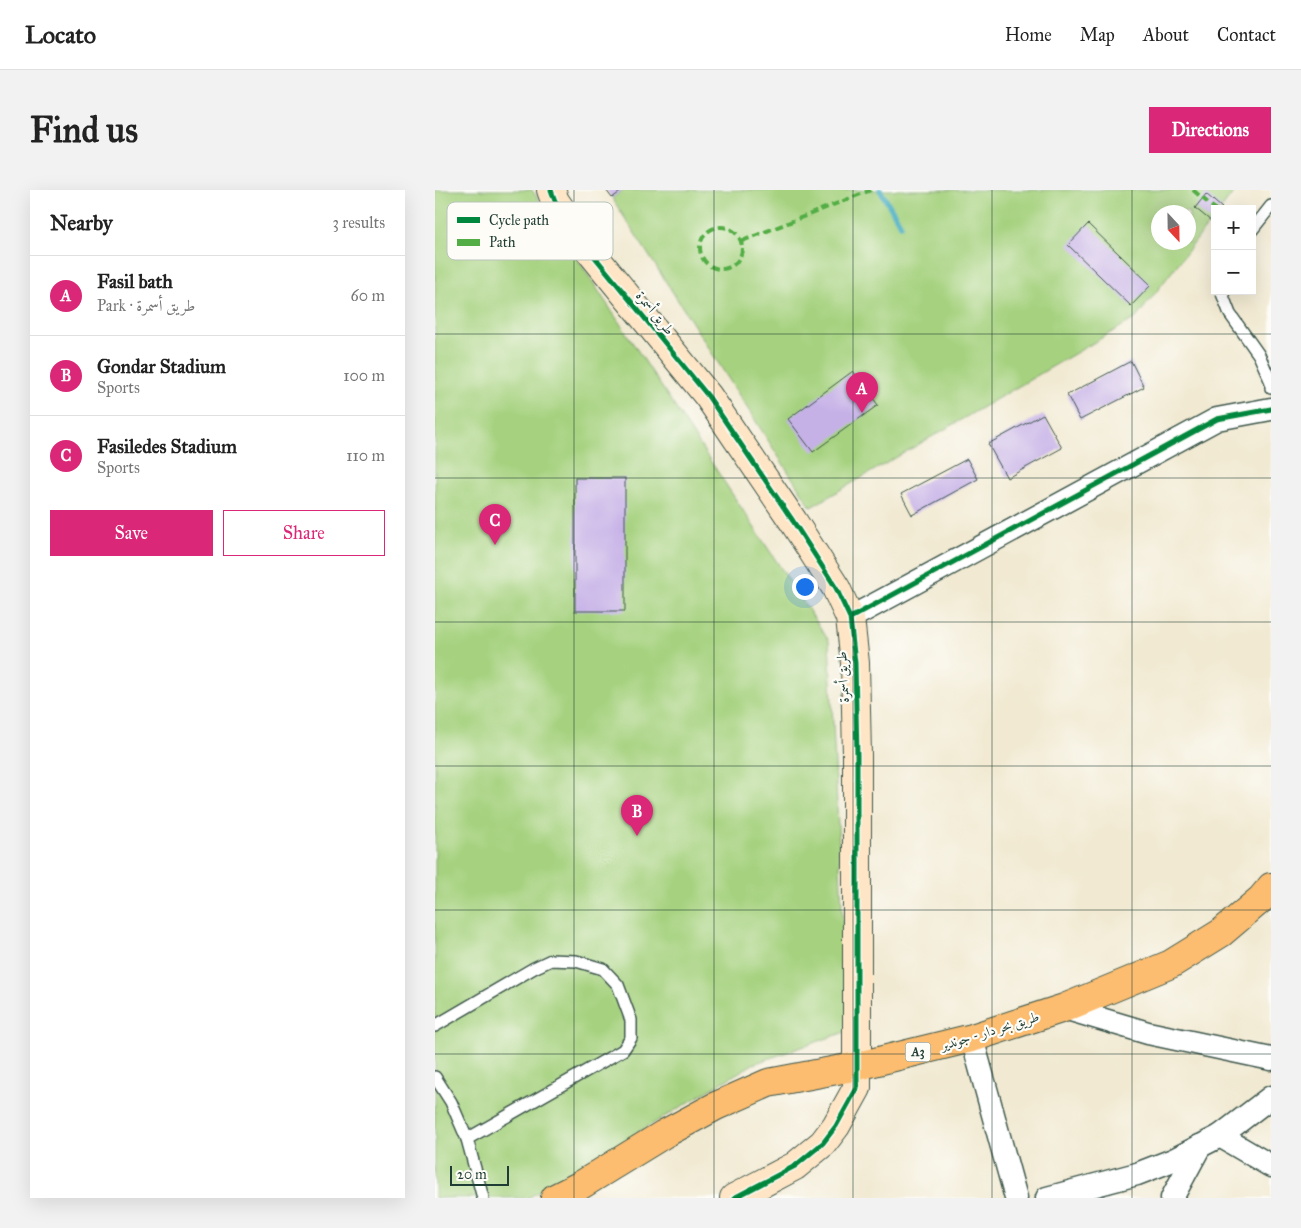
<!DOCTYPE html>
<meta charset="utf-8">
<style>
:root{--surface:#fff;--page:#f2f2f2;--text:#222;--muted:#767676;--line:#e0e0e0;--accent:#db2777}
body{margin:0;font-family:"IM FELL Great Primer",Amiri,serif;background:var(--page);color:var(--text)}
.controls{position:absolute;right:15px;top:15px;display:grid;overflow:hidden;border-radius:0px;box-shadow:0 5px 20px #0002}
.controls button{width:45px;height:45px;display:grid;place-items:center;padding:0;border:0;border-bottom:1px solid var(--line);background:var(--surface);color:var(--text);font:25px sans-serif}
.compass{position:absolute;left:716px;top:15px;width:45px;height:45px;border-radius:50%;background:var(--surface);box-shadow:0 5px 20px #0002;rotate:158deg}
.scale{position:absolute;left:15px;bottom:12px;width:59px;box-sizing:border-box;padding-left:5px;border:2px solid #1f3d34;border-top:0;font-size:14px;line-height:18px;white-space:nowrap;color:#1f3d34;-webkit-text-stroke:4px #fdfcf7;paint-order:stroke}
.you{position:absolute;left:369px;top:396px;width:18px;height:18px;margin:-12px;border:4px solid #fff;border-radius:50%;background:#1a73e8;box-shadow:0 0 0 8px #1a73e833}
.badge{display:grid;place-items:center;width:32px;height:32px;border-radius:50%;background:var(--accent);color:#fff;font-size:16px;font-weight:700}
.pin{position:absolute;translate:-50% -41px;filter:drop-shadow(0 1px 2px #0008)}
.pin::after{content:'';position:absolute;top:26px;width:18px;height:15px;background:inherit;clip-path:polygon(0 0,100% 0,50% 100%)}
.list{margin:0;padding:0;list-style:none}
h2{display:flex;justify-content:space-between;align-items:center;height:65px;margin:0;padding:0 20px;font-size:21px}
h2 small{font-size:16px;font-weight:400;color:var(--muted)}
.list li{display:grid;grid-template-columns:32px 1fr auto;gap:15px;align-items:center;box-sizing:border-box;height:80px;padding:0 20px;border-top:1px solid var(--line)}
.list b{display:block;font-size:19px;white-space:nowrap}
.list p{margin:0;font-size:16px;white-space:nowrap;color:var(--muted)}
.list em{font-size:16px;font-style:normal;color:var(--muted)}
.actions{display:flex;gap:10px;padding:15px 20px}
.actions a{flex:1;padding:11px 0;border:1px solid var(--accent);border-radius:0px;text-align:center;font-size:18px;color:var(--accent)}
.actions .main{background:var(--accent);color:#fff}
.map{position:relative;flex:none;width:836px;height:1008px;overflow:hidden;border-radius:0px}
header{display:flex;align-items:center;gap:30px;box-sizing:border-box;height:70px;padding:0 25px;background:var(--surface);border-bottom:1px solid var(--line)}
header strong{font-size:24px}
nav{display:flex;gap:28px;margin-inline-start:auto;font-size:18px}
.intro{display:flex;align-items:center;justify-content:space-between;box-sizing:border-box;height:120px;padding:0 30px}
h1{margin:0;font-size:35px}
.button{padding:12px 22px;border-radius:0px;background:var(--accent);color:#fff;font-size:18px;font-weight:700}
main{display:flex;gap:30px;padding:0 30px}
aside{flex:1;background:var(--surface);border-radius:0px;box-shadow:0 5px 20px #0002}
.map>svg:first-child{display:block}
</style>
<header>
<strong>Locato</strong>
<nav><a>Home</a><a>Map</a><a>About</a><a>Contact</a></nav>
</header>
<div class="intro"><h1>Find us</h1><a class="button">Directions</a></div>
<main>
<aside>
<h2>Nearby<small>3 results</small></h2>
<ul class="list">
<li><span class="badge">A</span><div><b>Fasil bath</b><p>Park · طريق أسمرة</p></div><em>60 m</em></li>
<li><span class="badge">B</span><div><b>Gondar Stadium</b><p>Sports</p></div><em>100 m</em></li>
<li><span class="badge">C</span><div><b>Fasiledes Stadium</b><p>Sports</p></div><em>110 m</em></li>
</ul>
<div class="actions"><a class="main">Save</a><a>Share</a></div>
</aside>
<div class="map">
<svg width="836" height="1008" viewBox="0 0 836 1008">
<rect width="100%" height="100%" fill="#fdfcf7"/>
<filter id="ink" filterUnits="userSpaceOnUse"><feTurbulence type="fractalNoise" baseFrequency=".02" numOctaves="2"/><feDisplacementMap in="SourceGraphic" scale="10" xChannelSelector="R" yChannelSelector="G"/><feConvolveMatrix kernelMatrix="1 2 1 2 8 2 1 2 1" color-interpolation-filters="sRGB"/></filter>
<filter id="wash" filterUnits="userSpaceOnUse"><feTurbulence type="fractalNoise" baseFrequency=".0096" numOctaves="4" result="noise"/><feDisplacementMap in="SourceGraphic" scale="20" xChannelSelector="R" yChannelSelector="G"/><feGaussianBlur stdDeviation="1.12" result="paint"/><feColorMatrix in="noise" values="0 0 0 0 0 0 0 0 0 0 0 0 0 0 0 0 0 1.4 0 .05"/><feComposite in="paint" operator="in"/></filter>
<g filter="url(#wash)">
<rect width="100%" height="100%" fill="#f1e9d1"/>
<!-- green -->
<g fill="#a6d27f" stroke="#62885a" fill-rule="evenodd">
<polygon points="0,0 97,0 394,451 413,841 318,874 93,1008 0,1008"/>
<path d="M188,0h612l-14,19h-6v7l-79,102 -325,189 -199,-309zM724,22h30v30h-30z"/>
</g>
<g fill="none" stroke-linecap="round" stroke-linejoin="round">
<!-- stream -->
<polyline stroke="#41abc0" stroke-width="5.5" points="445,0 466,35"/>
</g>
<g id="blocks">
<!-- building -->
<g fill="#c6b1e7">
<polygon points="171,0 188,0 177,8"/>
<polygon points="771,4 787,18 786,19 780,19 780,26 776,31 760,18"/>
<polygon points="653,34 716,95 696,116 633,55"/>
<polygon points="696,171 709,197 645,230 632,205"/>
<polygon points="418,181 443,215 378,262 353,229"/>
<polygon points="608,224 627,258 572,288 553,254"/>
<polygon points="532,269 543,289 477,325 466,304"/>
<rect x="140" y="288" width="50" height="133"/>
</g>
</g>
</g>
<g filter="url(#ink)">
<use href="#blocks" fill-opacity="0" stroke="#3e574c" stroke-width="1"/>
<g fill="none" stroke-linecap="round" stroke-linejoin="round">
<!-- lane casing -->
<g stroke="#3e574c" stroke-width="14">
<g id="lane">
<polyline points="817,40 836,16"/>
<polyline points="786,101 795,124 824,165 836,192 836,198"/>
<polyline points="0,836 99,778 116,770 141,771 168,779 183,795 196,830 196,848 188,860 32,949"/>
<polyline points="0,887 16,912 32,949 48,1008"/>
</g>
</g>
<!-- street casing -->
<g stroke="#3e574c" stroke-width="25">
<g id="street">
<polyline points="415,428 782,229 836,219"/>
<polyline points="629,818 713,843 836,869"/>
<polyline points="537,848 581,1008"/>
<polyline points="785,946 836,976"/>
<polyline points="612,1008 702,984 738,970 785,946 836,907"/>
<polyline points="737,1008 765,956"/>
</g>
</g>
<!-- secondary casing -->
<g stroke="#3e574c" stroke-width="30">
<polyline id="secondary" points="116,0 120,11 155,61 273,206 358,331 401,398 415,428 420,473 422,566 422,898 401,936 388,953 360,976 299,1008"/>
</g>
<!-- highway casing -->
<g stroke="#3e574c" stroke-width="30">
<polyline id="highway" points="120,1008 146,995 229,944 281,916 333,893 423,876 537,848 629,818 736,774 786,743 826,709 836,697"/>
</g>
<!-- lane -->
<use href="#lane" stroke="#fff" stroke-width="11"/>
<!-- street -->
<use href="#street" stroke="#fff" stroke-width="22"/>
<!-- secondary -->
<use href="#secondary" stroke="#fee5c5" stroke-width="28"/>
<!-- highway -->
<use href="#highway" stroke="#fcbd6f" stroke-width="28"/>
<!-- quiet -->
<g stroke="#52ad45" stroke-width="4" stroke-dasharray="8 4" stroke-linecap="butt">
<polyline points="758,0 780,19"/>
<circle cx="286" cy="58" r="21"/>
<polyline points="307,51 436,0"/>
</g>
<!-- cycleway casing -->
<g stroke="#fdfcf7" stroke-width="8">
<g id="cycleway">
<polyline points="116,0 120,11 155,61 273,206 358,331 401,398 415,428 420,473 422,566 422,898 401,936 388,953 360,976 299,1008"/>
<polyline points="415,428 782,229 836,219"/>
</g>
</g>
<!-- cycleway -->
<use href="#cycleway" stroke="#00873e" stroke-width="5"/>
</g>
</g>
<!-- grid -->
<path fill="none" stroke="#1f3d34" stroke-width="1" stroke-opacity="0.55" d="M139,0v1008M279,0v1008M418,0v1008M557,0v1008M697,0v1008M0,144h836M0,288h836M0,432h836M0,576h836M0,720h836M0,864h836"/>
<g text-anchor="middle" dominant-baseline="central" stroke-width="4.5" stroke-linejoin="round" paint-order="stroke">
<!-- shield labels -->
<rect fill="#fdfcf7" stroke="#62766e" stroke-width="1" x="470.5" y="852.5" width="25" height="19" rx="4"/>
<g font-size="12" font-weight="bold" fill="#1f3d34">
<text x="483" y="862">A3</text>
</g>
<!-- street labels -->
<g font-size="14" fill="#1f3d34" stroke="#fdfcf7">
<text transform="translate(220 123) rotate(51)">طريق أسمرة</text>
<text transform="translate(408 487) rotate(-93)">طريق أسمرة</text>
<text transform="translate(555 841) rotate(-17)">طريق بحر دار - جوندير</text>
</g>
</g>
<!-- legend -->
<rect x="12" y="12" width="166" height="58" rx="8" fill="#fdfcf7" stroke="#bac3bc" stroke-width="1"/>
<rect x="22" y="27" width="23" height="6" fill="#00873e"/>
<rect x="22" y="49" width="23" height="7" fill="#52ad45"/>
<g font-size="14" fill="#1f3d34">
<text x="54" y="35">Cycle path</text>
<text x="54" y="57">Path</text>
</g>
</svg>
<div class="controls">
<button>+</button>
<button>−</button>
</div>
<svg class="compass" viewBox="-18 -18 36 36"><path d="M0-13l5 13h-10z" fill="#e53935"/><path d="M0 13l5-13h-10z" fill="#767676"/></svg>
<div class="scale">20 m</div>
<div class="you"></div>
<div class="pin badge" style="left:427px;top:223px">A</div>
<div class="pin badge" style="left:202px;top:646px">B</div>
<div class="pin badge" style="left:60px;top:355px">C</div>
</div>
</main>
